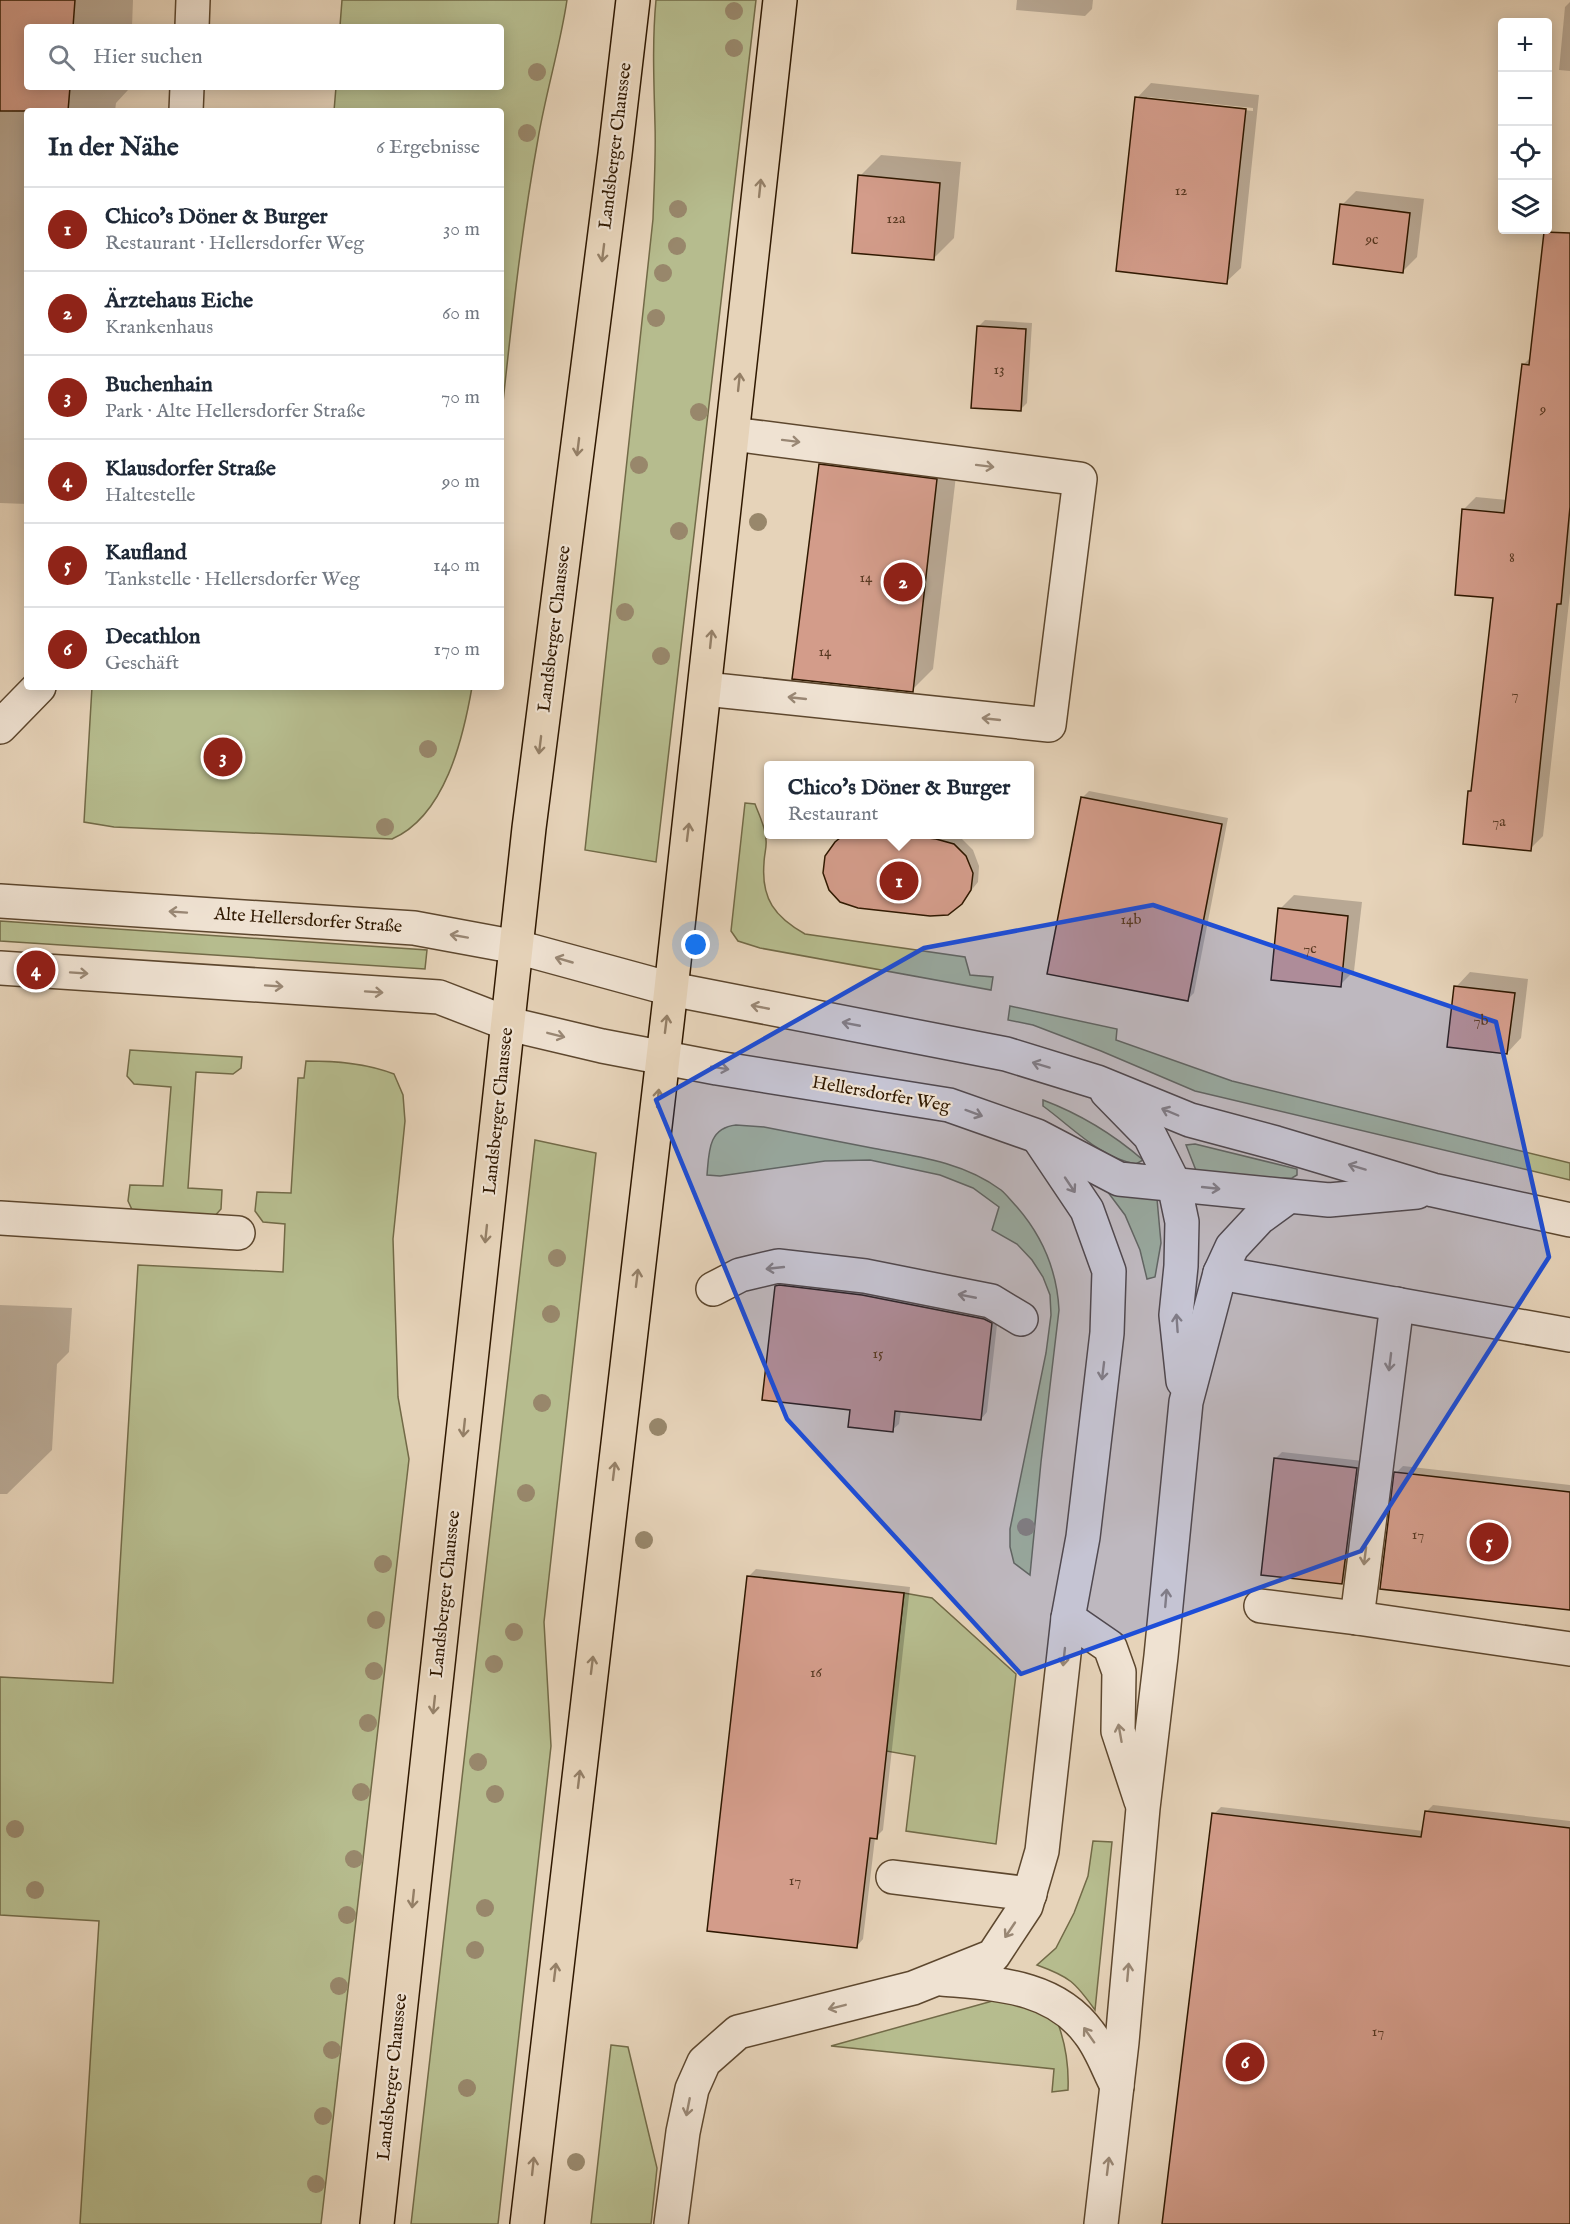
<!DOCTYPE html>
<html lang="de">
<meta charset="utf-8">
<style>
:root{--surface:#fff;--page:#f6f6f7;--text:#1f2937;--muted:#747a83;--line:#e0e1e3;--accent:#8f2418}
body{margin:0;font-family:"IM FELL English",serif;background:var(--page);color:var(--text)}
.controls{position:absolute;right:18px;top:18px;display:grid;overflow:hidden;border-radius:6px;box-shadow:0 3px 15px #0003}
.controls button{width:54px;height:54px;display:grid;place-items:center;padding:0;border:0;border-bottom:2px solid var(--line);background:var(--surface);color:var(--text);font:30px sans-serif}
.you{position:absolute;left:696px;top:945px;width:21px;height:21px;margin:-15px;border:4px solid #fff;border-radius:50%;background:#1a73e8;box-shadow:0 0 0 9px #1a73e833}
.badge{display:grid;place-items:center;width:39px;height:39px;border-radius:50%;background:var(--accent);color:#fff;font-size:20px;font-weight:700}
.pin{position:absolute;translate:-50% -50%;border:3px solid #fff;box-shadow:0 2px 6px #0006}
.popup{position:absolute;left:764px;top:761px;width:270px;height:78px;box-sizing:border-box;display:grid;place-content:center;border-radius:6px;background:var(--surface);filter:drop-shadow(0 2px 4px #0005);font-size:20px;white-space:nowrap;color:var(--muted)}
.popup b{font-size:22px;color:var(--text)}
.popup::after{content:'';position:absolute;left:50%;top:100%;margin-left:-12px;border:12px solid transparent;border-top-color:var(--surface)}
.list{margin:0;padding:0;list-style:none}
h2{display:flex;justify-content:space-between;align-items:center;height:78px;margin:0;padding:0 24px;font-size:26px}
h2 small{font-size:20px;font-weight:400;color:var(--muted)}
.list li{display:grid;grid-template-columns:39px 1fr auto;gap:18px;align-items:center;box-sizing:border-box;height:84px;padding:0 24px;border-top:2px solid var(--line)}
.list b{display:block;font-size:22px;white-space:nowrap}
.list p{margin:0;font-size:20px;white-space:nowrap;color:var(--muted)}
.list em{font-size:20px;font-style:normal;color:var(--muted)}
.icon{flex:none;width:33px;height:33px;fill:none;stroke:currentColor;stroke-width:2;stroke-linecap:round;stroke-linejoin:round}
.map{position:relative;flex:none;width:1570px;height:2224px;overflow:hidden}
.search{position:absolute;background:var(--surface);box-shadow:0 3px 15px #0003;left:24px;top:24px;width:480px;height:66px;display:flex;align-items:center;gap:15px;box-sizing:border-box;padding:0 21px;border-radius:6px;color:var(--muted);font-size:22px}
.panel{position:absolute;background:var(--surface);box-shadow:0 3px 15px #0003;left:24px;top:108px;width:480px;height:582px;border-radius:6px}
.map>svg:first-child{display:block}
</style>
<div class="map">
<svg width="1570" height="2224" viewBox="0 0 1570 2224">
<rect width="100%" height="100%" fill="#e6d3b9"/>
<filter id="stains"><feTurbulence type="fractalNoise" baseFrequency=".00333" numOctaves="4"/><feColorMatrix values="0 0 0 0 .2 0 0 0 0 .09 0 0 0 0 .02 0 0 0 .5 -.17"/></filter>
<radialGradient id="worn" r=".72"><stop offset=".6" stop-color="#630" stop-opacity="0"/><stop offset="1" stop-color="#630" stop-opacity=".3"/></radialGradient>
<!-- green -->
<g fill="#b6bc8e" stroke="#726a47" stroke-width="1.5">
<path d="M342,0h225c-7,47 -21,92 -29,139 -17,93 -27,188 -37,282v-310h-167l2,-24h165v-60l-161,-1z"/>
<path d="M656,0h100l-100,862 -71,-12 68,-631c1,-31 3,-63 2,-94 -1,-42 -3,-82 1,-125z"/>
<path d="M92,687h380c-9,52 -27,129 -80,152l-278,-12 -30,-5z"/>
<path d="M745,803l10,1c4,11 11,24 11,36 1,7 -2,15 -2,23 -3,36 11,54 41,71l160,23 5,18 23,2 -2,13 -231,-42 -22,-7 -7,-10z"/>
<polygon points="0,921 427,950 425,969 0,941"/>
<polygon points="1010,1006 1117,1029 1116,1040 1232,1081 1570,1163 1570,1180 1195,1091 1101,1051 1033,1025 1008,1020"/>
<polygon points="130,1050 242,1057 241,1068 233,1074 196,1072 188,1188 222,1190 221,1209 213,1218 134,1214 128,1201 130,1185 163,1186 171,1087 134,1084 127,1076"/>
<path d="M306,1061c30,0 60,2 88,13l9,21 2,26 -12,118 5,158 11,62 -88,765h-241l19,-303 -99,-6v-238l113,6 25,-418 145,7 2,-48 -22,-2 -8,-11 2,-19 34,1 7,-115h6z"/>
<path d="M1043,1100c37,14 70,34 100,60l-7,4c-36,-6 -64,-37 -93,-58z"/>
<path d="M736,1125l28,2c36,7 72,14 108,21 44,8 92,14 129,42 6,5 11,12 16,17 26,30 40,64 42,103l-18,152 -11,113 -16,-12 -4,-16v-18l36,-176 5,-38 -1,-20 -7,-18 -11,-17 -15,-16 -25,-14 7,-23 -26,-19 -33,-13 -70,-15 -45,1 -105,15 -13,-1c2,-23 1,-47 29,-50z"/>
<polygon points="535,1140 596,1153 544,1622 551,1746 498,2224 411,2224"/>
<polygon points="1195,1144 1297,1169 1297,1175 1292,1178 1248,1179 1197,1173 1186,1145"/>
<polygon points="1104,1187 1157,1199 1161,1243 1155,1277 1147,1279 1140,1250 1125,1215"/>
<polygon points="904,1593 932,1598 1016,1674 996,1844 906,1831 915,1756 886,1751"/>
<path d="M1093,1841l19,1 -17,168c-20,-28 -25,-33 -58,-45l19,-17 18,-35 14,-37z"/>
<path d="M996,2000l25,2 36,19c9,23 12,44 11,69l-16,2 2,-23 -223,-23z"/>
<polygon points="611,2045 628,2047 657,2168 651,2224 591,2224"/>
</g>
<!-- shadow -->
<g fill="#0003" fill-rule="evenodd">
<polygon points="0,0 133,0 132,27 27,27 27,87 129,87 128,90 116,103 115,111 27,111 27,504 0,503"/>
<polygon points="1017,0 1093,0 1092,9 1085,16 1016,10"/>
<polygon points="1570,2 1570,71 1559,70 1565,7"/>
<path d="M1151,83l108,12 -18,173 -15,14 -89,-184zM1147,97l106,11v3l-106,-11z"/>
<polygon points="881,155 961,162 954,238 933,259 860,176"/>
<polygon points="1356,191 1424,199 1417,257 1403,271 1342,205"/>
<polygon points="1570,247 1570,593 1543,836 1530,849 1470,792 1473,788 1495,597 1463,510 1476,497 1507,500 1523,365 1531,357"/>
<polygon points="985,320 1032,323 1027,403 1020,410 978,327"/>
<polygon points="842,444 958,459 933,669 912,690 821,465"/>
<polygon points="1089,791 1228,818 1194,993 1187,1000 1082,798"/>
<polygon points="845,834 950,834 961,838 973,850 979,866 978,882 961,903"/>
<polygon points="1294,895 1362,902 1354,971 1340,985 1280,909"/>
<polygon points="1470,972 1528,979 1521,1038 1507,1053 1456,987"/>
<polygon points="783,1280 870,1288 998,1316 987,1412 981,1419 901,1410 899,1424 892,1430 852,1408 776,1287"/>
<polygon points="0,1305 72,1308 69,1352 57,1364 52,1450 7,1494 0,1494"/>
<polygon points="1282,1452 1363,1461 1349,1576 1342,1583 1275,1459"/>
<polygon points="1403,1466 1570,1485 1570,1609 1396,1473"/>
<polygon points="756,1569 910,1587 883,1830 875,1838 863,1939 857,1946 749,1576"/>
<polygon points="1433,1805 1570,1821 1570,2224 1164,2224 1214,1814 1221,1807 1424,1831 1426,1812"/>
</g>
<!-- building -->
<g fill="#d39c8a" stroke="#2f1800" stroke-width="1.5">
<polygon points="0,0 75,0 73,27 27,27 27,87 70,87 68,111 0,111"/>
<polygon points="1135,97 1246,109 1227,284 1116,271"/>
<polygon points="858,175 940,183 934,260 852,253"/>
<polygon points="1340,204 1410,213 1403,273 1333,264"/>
<polygon points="1544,232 1570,233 1570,507 1561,604 1557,604 1531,851 1463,844 1468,791 1471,791 1493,598 1455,595 1462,509 1504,513 1522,364 1529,365"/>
<polygon points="977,326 1026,329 1021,411 971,408"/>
<polygon points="819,464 937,479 913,692 792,679"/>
<polygon points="1081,797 1222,824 1188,1001 1047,974"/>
<polygon points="845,834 897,834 936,839 954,844 966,856 973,873 971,890 962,904 948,915 930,916 858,908 840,902 829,890 823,873 825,856 835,842"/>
<polygon points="1278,908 1348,916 1341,987 1271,980"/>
<polygon points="1454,986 1515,993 1507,1054 1447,1047"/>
<polygon points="779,1285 862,1295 984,1319 992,1323 981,1420 895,1411 893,1432 848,1427 850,1410 762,1400 775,1286"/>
<polygon points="1274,1458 1357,1468 1342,1584 1261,1575"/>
<polygon points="1394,1472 1570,1492 1570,1610 1380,1589"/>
<polygon points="747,1576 904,1593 877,1839 870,1838 857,1948 707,1931"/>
<polygon points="1425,1811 1570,1828 1570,2224 1162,2224 1212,1813 1421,1837"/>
</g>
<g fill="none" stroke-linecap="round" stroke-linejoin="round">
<!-- minor casing -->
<g stroke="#5d472e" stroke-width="36">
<g id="minor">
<polyline points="192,27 193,0"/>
<polyline points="186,111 187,87"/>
<polyline points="705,689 1049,725 1080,479 733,434"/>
<polyline points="0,727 39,687"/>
<polyline points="0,901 414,928 517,947 671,989 1006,1054 1097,1082 1190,1120 1276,1143 1433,1190 1570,1220"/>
<polyline points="0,968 439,997 509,1024 602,1046 717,1068 949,1105 1037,1136 1119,1179 1329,1200 1417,1192"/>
<polyline points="1107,1092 1150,1136 1174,1184 1182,1222 1181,1266 1176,1315 1183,1381"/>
<polyline points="0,1218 238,1233"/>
<polyline points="1220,1273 1570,1335"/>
<polyline points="713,1289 740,1275 778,1266 865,1276 991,1301 1021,1319"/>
<polyline points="1261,1606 1357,1618 1570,1649"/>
<polyline points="1068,1618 1110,1647 1119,1672 1118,1731 1141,1801"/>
<polyline points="1357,1618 1397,1304"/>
<polyline points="893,1877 1030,1894"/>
<path d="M942,1979c54,5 112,6 147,54 12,15 19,36 28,53"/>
<polyline points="671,2224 683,2132 692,2089 704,2062 738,2032 913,1988 993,1956 1026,1906 1042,1851 1068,1618 1083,1537 1107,1333 1109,1271 1087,1210 1040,1140"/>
<polyline points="1101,2224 1122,2042 1143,1808 1161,1656 1186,1402 1220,1273 1232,1247 1259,1218 1288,1197"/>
</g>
</g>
<!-- major casing -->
<g stroke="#2f1800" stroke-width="36">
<g id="major">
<polyline points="377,2224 529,828 615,154 633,0"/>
<polyline points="527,2224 671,989 780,0"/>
</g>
</g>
<!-- minor -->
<use href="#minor" stroke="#efe2d2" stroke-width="33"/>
<!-- major -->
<use href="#major" stroke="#e6d3b9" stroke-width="33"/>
</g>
<!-- trees -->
<g fill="#98876b">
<circle cx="734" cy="11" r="9"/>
<circle cx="734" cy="48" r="9"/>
<circle cx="537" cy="72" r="9"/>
<circle cx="527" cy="133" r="9"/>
<circle cx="678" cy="209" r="9"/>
<circle cx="677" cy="246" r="9"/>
<circle cx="663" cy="273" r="9"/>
<circle cx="656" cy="318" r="9"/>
<circle cx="699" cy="412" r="9"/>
<circle cx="639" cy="465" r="9"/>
<circle cx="758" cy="522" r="9"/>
<circle cx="679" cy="531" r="9"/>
<circle cx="625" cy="612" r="9"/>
<circle cx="661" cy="656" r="9"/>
<circle cx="428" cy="749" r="9"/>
<circle cx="385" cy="827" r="9"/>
<circle cx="557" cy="1258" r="9"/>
<circle cx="551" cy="1314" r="9"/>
<circle cx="542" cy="1403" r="9"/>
<circle cx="658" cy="1427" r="9"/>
<circle cx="526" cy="1493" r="9"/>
<circle cx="1026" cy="1527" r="9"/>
<circle cx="644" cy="1540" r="9"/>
<circle cx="383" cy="1564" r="9"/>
<circle cx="376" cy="1620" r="9"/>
<circle cx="514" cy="1632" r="9"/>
<circle cx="494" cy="1664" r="9"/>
<circle cx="374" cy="1671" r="9"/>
<circle cx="368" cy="1723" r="9"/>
<circle cx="478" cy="1762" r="9"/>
<circle cx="361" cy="1792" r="9"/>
<circle cx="495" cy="1794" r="9"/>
<circle cx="15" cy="1829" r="9"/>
<circle cx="354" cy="1859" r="9"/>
<circle cx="35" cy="1890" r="9"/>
<circle cx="485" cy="1908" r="9"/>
<circle cx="347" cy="1915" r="9"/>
<circle cx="475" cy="1950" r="9"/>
<circle cx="339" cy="1986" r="9"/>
<circle cx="332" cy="2050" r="9"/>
<circle cx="467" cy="2088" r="9"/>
<circle cx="323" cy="2116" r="9"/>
<circle cx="576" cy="2162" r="9"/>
<circle cx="316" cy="2184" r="9"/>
</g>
<!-- one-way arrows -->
<defs><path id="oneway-shaft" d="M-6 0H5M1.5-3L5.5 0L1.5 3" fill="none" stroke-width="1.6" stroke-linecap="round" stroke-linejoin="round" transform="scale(1.5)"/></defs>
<g stroke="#947f66">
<use href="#oneway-shaft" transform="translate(760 188) rotate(-84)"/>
<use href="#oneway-shaft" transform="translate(603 253) rotate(97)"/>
<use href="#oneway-shaft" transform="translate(739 382) rotate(-84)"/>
<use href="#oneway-shaft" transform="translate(578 447) rotate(97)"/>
<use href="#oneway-shaft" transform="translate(711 639) rotate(-84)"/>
<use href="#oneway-shaft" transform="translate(540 745) rotate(97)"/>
<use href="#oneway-shaft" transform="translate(688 832) rotate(-83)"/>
<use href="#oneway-shaft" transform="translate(666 1024) rotate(-83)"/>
<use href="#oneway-shaft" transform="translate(658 1098) rotate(-84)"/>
<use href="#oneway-shaft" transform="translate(486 1234) rotate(96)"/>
<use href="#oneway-shaft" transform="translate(637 1278) rotate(-83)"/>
<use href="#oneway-shaft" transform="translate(464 1428) rotate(96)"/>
<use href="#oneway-shaft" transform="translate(614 1471) rotate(-83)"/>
<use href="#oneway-shaft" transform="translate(592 1665) rotate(-83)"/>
<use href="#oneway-shaft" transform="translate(434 1705) rotate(96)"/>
<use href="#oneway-shaft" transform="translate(579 1779) rotate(-83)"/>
<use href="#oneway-shaft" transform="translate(413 1899) rotate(96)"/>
<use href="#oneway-shaft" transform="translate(555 1972) rotate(-83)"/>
<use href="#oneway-shaft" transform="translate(533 2166) rotate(-84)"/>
</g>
<g stroke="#998774">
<use href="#oneway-shaft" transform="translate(791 441) rotate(7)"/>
<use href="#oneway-shaft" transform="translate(985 466) rotate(7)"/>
<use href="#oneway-shaft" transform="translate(797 698) rotate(-174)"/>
<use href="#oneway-shaft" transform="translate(991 719) rotate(-174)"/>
<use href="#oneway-shaft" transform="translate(178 912) rotate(-176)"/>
<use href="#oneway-shaft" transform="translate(459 936) rotate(-170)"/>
<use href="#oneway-shaft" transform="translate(564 960) rotate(-164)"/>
<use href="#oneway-shaft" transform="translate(79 973) rotate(4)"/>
<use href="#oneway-shaft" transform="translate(274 986) rotate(4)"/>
<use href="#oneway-shaft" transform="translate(374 992) rotate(4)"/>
<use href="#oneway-shaft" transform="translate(760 1007) rotate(-169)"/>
<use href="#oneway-shaft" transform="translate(851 1024) rotate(-169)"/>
<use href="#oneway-shaft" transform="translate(556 1035) rotate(14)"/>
<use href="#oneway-shaft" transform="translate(1041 1065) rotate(-163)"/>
<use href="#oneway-shaft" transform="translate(720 1068) rotate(9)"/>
<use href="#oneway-shaft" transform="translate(1170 1112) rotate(-157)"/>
<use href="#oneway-shaft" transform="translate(974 1113) rotate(20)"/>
<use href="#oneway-shaft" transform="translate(1357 1167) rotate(-163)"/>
<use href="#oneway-shaft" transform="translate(1070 1185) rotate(56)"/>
<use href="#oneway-shaft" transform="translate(1211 1188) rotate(6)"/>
<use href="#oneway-shaft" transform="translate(775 1268) rotate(174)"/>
<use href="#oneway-shaft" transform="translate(967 1296) rotate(-169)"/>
<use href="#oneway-shaft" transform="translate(1177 1323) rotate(-94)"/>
<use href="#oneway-shaft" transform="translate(1390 1362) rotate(97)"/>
<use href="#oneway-shaft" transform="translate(1103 1371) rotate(97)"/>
<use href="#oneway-shaft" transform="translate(1365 1556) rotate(97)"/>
<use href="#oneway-shaft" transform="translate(1166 1598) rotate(-85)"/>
<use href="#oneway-shaft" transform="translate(1064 1657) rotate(96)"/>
<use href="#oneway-shaft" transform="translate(1120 1733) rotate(-100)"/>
<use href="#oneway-shaft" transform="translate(1010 1930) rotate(124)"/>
<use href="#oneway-shaft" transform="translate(1128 1972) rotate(-85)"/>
<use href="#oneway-shaft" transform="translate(837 2007) rotate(166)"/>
<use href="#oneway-shaft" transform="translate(1089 2035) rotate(-125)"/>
<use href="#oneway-shaft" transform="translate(688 2107) rotate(101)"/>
<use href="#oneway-shaft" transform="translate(1108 2166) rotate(-83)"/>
</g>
<!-- marked area -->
<path fill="#1d4ed8" fill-opacity="0.2" stroke="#1d4ed8" stroke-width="4.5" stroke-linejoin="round" d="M1153,905l343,117 53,235 -188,294 -340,123 -234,-255 -131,-319 268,-152z"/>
<g text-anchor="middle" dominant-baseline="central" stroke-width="4.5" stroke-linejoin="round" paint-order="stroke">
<!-- number labels -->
<g font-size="15" fill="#583922">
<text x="1181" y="190">12</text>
<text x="896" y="218">12a</text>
<text x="1372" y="239">9c</text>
<text x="999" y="369">13</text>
<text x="1543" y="409">9</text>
<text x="1512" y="557">8</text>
<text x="866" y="577">14</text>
<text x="825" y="651">14</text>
<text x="1515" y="694">7</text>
<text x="1499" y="821">7a</text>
<text x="1131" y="919">14b</text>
<text x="1310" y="948">7c</text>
<text x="1481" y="1020">7b</text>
<text x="878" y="1353">15</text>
<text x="1418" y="1534">17</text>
<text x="816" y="1672">16</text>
<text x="795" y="1880">17</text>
<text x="1378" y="2031">17</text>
</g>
<!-- street labels -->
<g font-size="18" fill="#2f1800" stroke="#efe2d2">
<text transform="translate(616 146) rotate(-83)">Landsberger Chaussee</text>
<text transform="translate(555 629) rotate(-83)">Landsberger Chaussee</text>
<text transform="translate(308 921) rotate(4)">Alte Hellersdorfer Straße</text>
<text transform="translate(881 1095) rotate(10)">Hellersdorfer Weg</text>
<text transform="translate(499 1111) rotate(-84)">Landsberger Chaussee</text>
<text transform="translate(446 1594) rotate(-84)">Landsberger Chaussee</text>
<text transform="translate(393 2077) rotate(-84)">Landsberger Chaussee</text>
</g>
</g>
<rect width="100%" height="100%" filter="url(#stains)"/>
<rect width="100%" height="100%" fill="url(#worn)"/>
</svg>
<div class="controls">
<button>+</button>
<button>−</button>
<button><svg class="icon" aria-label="locate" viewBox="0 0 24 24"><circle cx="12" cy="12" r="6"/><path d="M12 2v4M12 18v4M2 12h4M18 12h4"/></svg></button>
<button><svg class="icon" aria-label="layers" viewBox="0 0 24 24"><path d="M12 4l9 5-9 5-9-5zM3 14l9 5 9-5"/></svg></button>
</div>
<div class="you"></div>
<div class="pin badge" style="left:899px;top:881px">1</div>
<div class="popup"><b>Chico's Döner &amp; Burger</b>Restaurant</div>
<div class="pin badge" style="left:903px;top:582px">2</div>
<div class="pin badge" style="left:223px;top:757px">3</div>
<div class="pin badge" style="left:36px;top:970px">4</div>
<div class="pin badge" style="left:1489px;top:1542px">5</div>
<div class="pin badge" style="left:1245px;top:2062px">6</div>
<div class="search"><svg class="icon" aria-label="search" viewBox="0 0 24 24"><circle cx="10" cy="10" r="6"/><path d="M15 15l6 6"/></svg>Hier suchen</div>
<section class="panel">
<h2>In der Nähe<small>6 Ergebnisse</small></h2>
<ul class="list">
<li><span class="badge">1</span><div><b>Chico's Döner &amp; Burger</b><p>Restaurant · Hellersdorfer Weg</p></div><em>30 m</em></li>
<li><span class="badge">2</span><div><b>Ärztehaus Eiche</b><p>Krankenhaus</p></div><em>60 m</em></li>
<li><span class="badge">3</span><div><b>Buchenhain</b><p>Park · Alte Hellersdorfer Straße</p></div><em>70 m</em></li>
<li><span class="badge">4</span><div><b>Klausdorfer Straße</b><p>Haltestelle</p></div><em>90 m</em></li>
<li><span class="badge">5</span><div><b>Kaufland</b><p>Tankstelle · Hellersdorfer Weg</p></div><em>140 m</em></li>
<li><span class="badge">6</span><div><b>Decathlon</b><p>Geschäft</p></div><em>170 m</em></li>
</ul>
</section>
</div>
